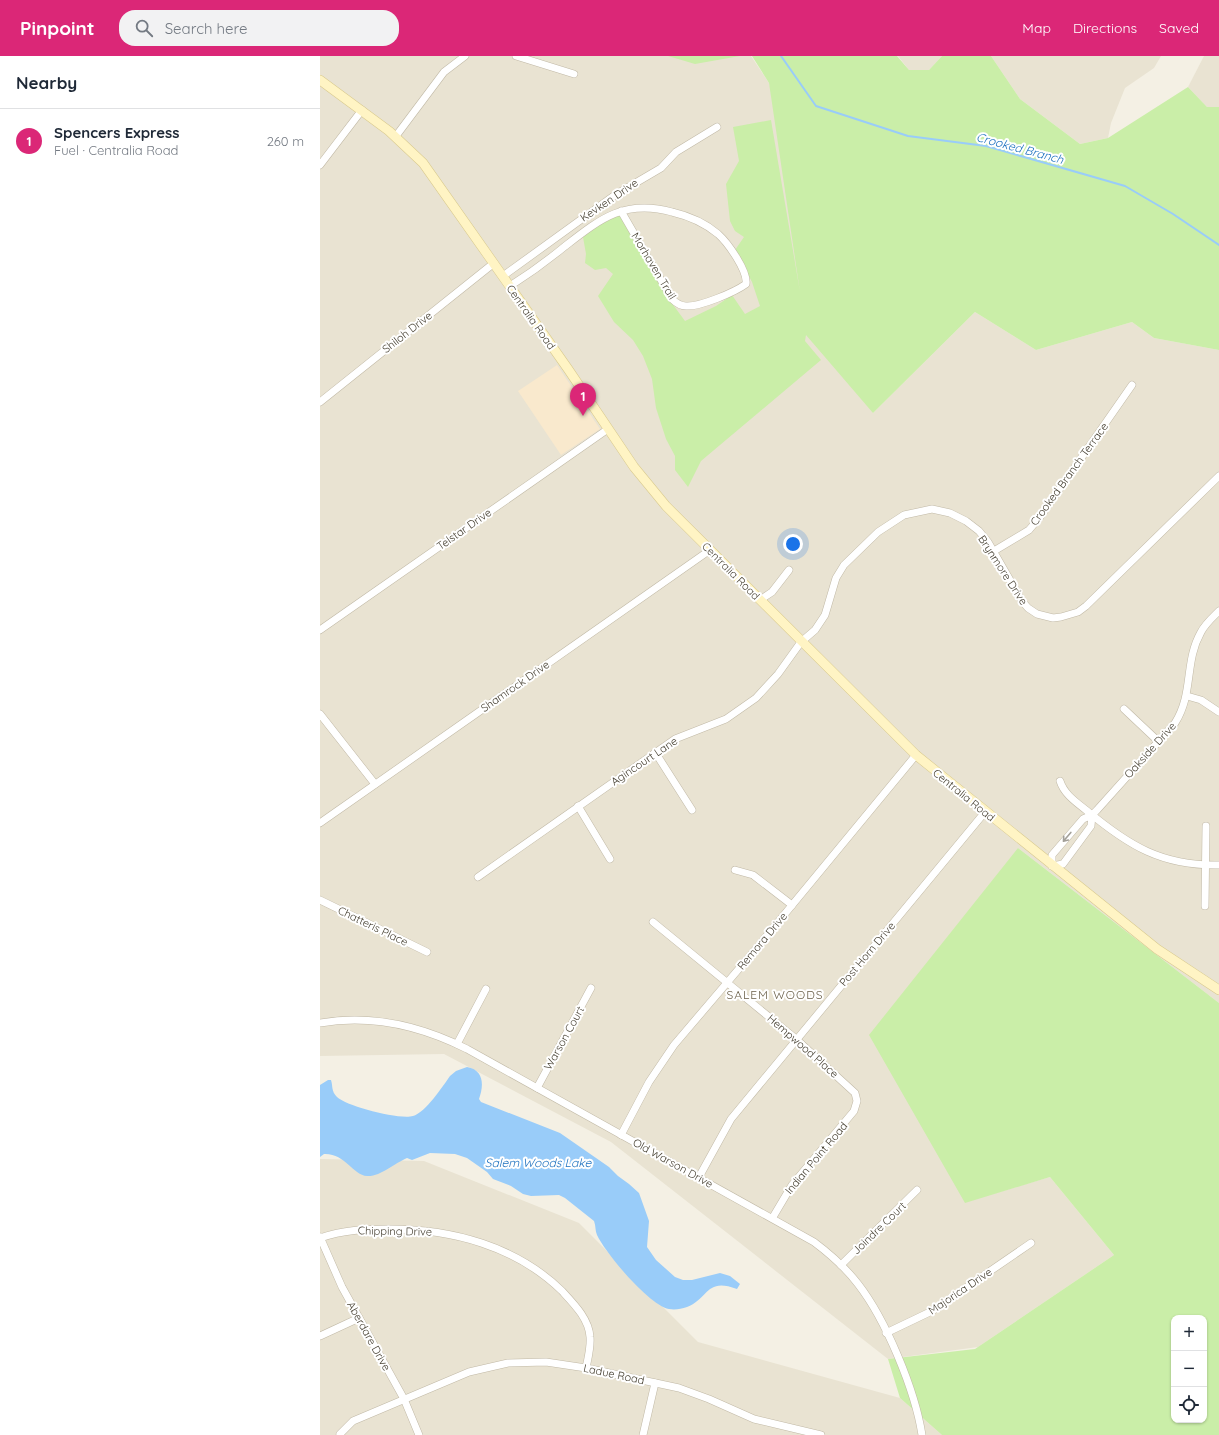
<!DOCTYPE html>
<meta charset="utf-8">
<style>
:root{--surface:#fff;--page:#f2f2f3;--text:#1f2937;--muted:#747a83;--line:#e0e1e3;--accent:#db2777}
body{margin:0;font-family:Quicksand,sans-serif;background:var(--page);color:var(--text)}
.controls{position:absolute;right:12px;bottom:12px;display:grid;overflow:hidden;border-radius:8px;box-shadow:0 1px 3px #0004}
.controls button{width:36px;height:36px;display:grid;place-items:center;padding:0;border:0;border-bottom:1px solid var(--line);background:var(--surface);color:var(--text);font:20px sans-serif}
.you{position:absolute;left:473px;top:488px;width:14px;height:14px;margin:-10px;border:3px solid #fff;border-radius:50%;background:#1a73e8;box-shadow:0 0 0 6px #1a73e833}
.badge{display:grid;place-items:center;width:26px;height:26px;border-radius:50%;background:var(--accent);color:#fff;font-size:13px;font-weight:700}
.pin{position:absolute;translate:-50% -33px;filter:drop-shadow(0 1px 2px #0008)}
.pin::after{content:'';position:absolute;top:21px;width:14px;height:12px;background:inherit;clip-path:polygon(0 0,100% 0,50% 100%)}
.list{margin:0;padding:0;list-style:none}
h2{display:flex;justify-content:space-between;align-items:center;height:52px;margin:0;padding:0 16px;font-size:17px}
h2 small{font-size:13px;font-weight:400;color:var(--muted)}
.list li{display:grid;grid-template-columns:26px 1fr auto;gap:12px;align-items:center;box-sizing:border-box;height:64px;padding:0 16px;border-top:1px solid var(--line)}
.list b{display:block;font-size:15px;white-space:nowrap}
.list p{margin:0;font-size:13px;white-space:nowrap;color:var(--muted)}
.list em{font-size:13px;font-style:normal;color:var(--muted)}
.icon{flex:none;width:22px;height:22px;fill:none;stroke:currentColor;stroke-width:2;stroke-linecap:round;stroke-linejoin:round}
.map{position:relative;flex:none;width:899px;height:1379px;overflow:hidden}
header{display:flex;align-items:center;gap:24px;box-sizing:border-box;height:56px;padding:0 20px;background:var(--accent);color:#fff}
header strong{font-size:19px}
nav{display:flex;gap:22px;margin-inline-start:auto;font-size:14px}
.search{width:280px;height:36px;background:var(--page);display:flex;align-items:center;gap:10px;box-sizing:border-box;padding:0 14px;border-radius:16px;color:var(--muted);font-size:15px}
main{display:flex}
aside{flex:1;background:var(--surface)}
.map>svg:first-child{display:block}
</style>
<header>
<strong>Pinpoint</strong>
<div class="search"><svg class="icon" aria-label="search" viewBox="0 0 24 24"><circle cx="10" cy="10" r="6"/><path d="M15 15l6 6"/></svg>Search here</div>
<nav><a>Map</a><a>Directions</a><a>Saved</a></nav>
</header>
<main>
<aside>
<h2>Nearby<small></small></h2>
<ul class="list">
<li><span class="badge">1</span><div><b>Spencers Express</b><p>Fuel · Centralia Road</p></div><em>260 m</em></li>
</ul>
</aside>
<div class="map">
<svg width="899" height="1379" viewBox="0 0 899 1379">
<rect width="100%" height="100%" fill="#f4f0e4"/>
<!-- residential -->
<g fill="#e9e3d2">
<polygon points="0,0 431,0 449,27 553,357 655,256 716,294 812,266 834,282 899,294 899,947 698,792 645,1146 730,1121 794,1199 658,1291 568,1303 291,1086 124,998 0,1000"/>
<polygon points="578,0 622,0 609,14 589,14"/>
<polygon points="671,0 841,0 834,12 805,32 791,67 788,82 760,88 700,43"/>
<polygon points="884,0 899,0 899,51 887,51 868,31"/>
<polygon points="0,1103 104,1105 259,1167 378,1286 580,1342 622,1379 0,1379"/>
</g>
<!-- commercial -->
<polygon fill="#f9e9cd" points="237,309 280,373 241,399 198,335"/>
<!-- green -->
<g fill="#caeea8" fill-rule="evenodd">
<polygon points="348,0 420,0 375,8"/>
<polygon points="432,0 577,0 589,14 609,14 622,0 671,0 700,43 760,88 788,82 868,31 887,51 899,51 899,294 834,282 812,266 716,294 655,256 553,357 486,279 485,285 501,304 381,405 368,431 355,414 355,400 346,383 336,352 332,323 323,300 313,284 294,266 278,240 293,218 286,212 275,214 265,207 266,198 263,181 284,165 300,159 354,250 365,265 396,250 412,239 425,258 440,250 432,226 415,194 424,181 415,175 410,165 406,128 419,105 413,71 451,64 480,236 449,27"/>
<path d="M698,792l201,155v432h-277l-42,-37 -12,-39 87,-10 139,-94 -64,-78 -85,26 -96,-168zM854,1262h30v102h-30z"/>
</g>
<!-- water -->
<path fill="#99ccf9" d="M147,1011c17,3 17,18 12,32l2,3 79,31 49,34 9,9 11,8 10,9 10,28 -2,26 9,13 19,17 8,3h9l28,-7 10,3 10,8 -3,5c-31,-12 -28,9 -50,18 -6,2 -12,3 -18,2 -20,-4 -63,-55 -72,-74 -2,-4 -1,-9 -3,-14l-29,-23 -6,-3 -28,1 -8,-2 -12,-8 -18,-7 -6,-7 -20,-14 -12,-4 -25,-1 -18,7 -5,-2c-12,5 -27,19 -40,18 -14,-1 -22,-23 -43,-22l-4,3v-72l8,-5h3c2,6 0,11 6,17 9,9 62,23 76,19 12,-3 30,-30 37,-40l6,-5z"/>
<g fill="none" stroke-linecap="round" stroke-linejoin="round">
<!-- stream -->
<polyline stroke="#99ccf9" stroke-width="2" points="461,0 496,50 588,80 666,90 805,130 853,158 899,189"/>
<!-- street casing -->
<g stroke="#c1b9a6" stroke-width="8">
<g id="street">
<polyline points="196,0 254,18"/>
<polyline points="76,80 124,16 145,0"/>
<polyline points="0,109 42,54"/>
<polyline points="183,220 295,139 341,112 356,96 397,71"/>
<path d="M190,230c19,-12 37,-25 54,-39 36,-28 60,-48 108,-35 17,4 33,11 46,22 10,9 30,37 28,50 -11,8 -46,23 -60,22 -6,0 -10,-3 -14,-7l-51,-88"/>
<polyline points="0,346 174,207"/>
<polyline points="674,495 709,474 720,461 812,329"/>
<polyline points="440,544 452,536 469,514"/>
<polyline points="0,574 288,373"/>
<polyline points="867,640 881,644 899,656"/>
<polyline points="804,653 839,686"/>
<polyline points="0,658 55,728"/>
<polyline points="335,696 372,754"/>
<path d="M740,725c4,13 16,21 26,29 43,36 76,56 133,55"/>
<polyline points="258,750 290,803"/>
<path d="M772,759l-9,4 -31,36v11l11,-2 28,-38 1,-11 5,-5 78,-87c19,-30 9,-61 26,-91 4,-8 12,-15 18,-21"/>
<polyline points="0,767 390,494"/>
<polyline points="415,814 433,819 472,849"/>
<polyline points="158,821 355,683 406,663 436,642 458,618 481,586 495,574 505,559 516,522 524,509 558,476 584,459 612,453 630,457 646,465 659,475 668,486 702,545 708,552 717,558 733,562 741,561 758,556 766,550 899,420"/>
<polyline points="0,844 107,896"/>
<polyline points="885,850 886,770"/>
<polyline points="333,866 476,983 535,1037 537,1045 534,1055 472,1129 453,1161"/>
<path d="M0,967c51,-9 101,3 147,26l347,193c16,12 31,25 44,42 28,36 57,106 64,151"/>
<polyline points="137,988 166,933"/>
<polyline points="217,1032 271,932"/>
<polyline points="301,1079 329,1026 354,989 440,888 596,699"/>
<polyline points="379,1121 411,1063 665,756"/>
<polyline points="0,1181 22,1231 84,1343 99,1379"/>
<path d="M0,1182c23,-8 45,-9 69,-9 63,0 127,17 173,62 12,13 27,28 28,46 1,10 -2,21 -4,31"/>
<polyline points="521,1209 597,1134"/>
<polyline points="566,1277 612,1255 711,1187"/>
<polyline points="0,1280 39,1262"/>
<polyline points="20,1378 33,1365 149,1316 188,1307 226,1306 266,1312 359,1332 389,1343 434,1363 501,1379"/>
<polyline points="323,1379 335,1327"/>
</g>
</g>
<!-- secondary casing -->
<g stroke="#d9ca8e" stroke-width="10">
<polyline id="secondary" points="0,24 69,75 103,107 248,313 314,411 346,450 596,699 837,893 899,934"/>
</g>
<!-- street -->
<use href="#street" stroke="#fff" stroke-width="7"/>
<!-- secondary -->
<use href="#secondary" stroke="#fff4c4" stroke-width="9"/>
</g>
<!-- one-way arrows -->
<defs><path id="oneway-shaft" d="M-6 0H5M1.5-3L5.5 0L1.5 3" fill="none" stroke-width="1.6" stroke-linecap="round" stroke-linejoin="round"/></defs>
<use stroke="#a3a099" href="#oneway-shaft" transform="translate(747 781) rotate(130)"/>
<g text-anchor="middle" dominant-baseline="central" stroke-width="4" stroke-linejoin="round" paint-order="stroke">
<!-- street labels -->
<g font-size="11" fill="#474133" stroke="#fff">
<text transform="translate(289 144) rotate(-34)">Kevken Drive</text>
<text transform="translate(334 210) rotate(59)">Morhaven Trail</text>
<text transform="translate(211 261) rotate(55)">Centralia Road</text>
<text transform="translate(87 276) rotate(-38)">Shiloh Drive</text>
<text transform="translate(749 418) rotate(-54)">Crooked Branch Terrace</text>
<text transform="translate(144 473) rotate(-35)">Telstar Drive</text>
<text transform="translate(683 514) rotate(57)">Brynmore Drive</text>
<text transform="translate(411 515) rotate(45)">Centralia Road</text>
<text transform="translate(195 630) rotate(-35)">Shamrock Drive</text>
<text transform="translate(830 694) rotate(-48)">Oakside Drive</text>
<text transform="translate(324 705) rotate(-34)">Agincourt Lane</text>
<text transform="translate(644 739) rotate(39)">Centralia Road</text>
<text transform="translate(53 870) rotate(26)">Chatteris Place</text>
<text transform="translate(442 885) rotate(-50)">Remora Drive</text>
<text transform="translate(547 898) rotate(-50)">Post Horn Drive</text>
<text transform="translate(244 982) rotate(-61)">Warson Court</text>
<text transform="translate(483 990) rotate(41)">Hempwood Place</text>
<text transform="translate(496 1102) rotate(-50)">Indian Point Road</text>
<text transform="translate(353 1107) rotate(29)">Old Warson Drive</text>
<text transform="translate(559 1172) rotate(-44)">Joindre Court</text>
<text transform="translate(75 1175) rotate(1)">Chipping Drive</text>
<text transform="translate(640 1235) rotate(-34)">Majorica Drive</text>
<text transform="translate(49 1280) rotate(61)">Aberdare Drive</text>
<text transform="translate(294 1318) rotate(12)">Ladue Road</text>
</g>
<!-- water labels -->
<g font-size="12" font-style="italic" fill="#2073c0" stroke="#fff">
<text transform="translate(700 92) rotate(15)">Crooked Branch</text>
<text x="218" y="1106">Salem Woods Lake</text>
</g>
<!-- neighbourhood labels -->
<g font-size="12" letter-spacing="1" fill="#6b6049" stroke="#fff">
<text x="455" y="938">SALEM WOODS</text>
</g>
</g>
</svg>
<div class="controls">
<button>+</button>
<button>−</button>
<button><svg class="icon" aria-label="locate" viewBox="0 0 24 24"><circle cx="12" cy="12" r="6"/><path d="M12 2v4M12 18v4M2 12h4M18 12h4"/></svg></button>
</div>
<div class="you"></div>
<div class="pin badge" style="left:263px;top:360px">1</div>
</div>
</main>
